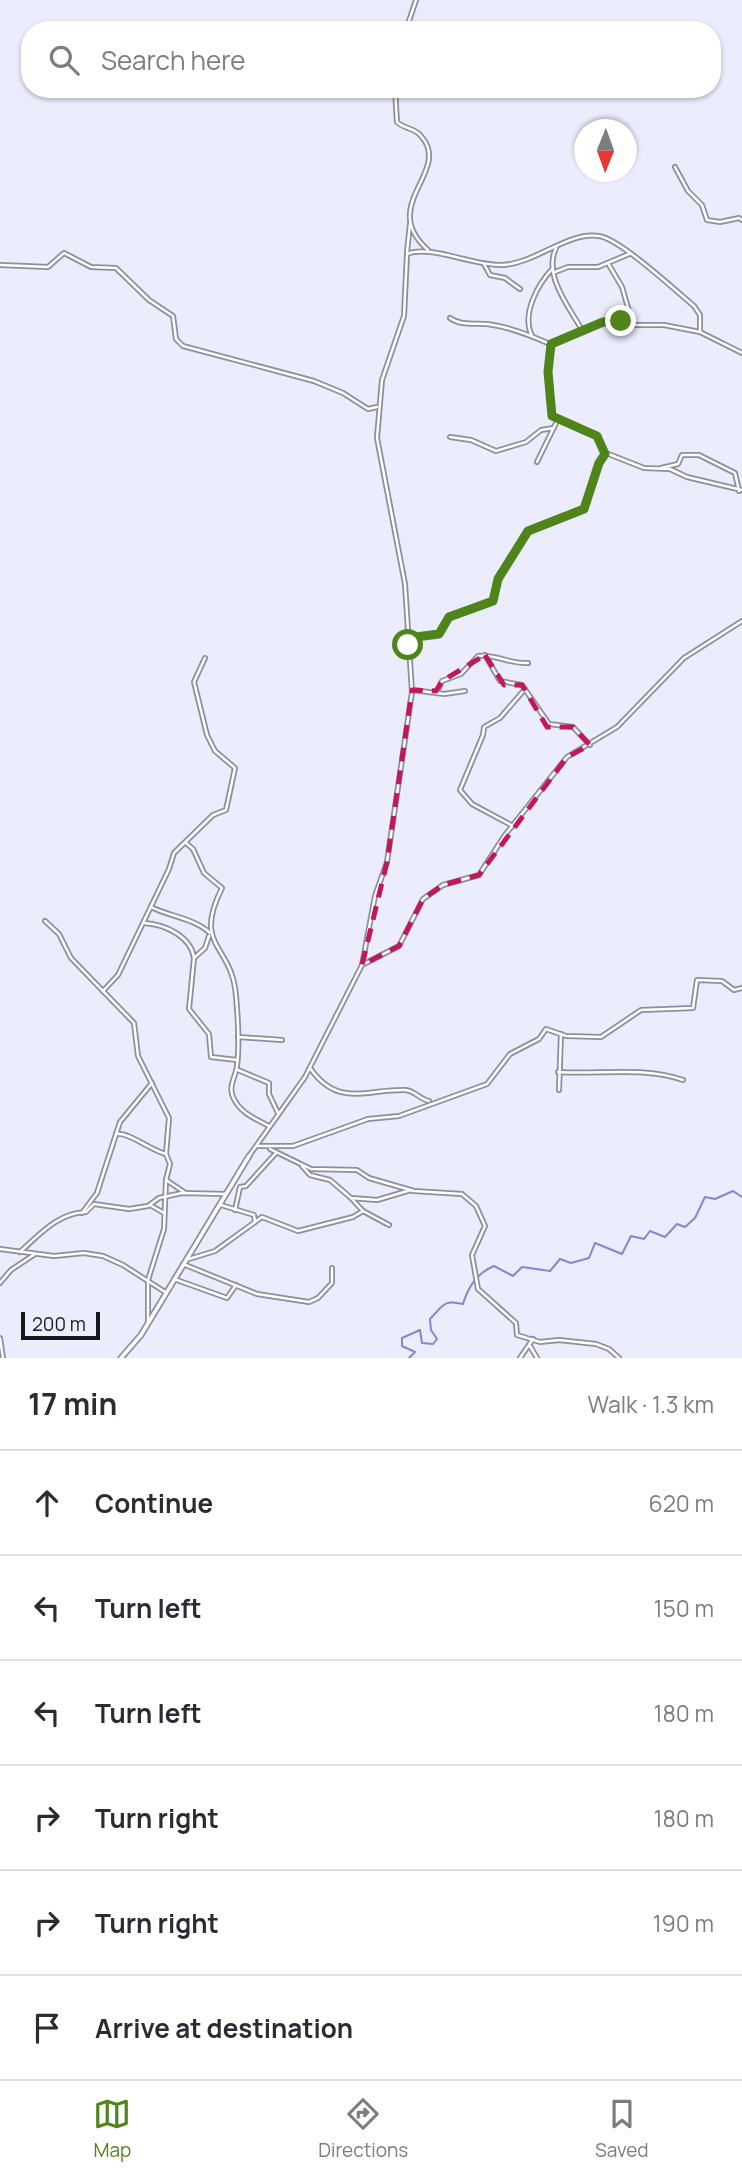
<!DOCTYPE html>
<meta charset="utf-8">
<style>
:root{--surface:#fff;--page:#f7f7f7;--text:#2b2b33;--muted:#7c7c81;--line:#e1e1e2;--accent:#4f841a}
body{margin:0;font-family:Manrope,sans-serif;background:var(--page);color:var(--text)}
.compass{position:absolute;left:574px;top:119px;width:63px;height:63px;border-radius:50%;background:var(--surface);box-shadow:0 2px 5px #0004;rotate:181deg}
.scale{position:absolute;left:21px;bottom:18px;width:79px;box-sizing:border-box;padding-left:7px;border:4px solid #16171d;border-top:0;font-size:19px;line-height:24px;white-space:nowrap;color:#16171d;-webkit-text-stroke:5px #ebecfc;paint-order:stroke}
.stop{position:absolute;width:21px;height:21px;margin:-16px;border:5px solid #4f841a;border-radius:50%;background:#fff}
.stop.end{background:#4f841a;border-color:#fff;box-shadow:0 2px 7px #0008}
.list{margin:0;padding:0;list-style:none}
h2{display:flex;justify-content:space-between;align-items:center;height:91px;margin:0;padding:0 28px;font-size:30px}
h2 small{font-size:23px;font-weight:400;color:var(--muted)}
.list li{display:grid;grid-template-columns:46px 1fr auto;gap:21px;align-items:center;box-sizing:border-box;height:105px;padding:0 28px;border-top:2px solid var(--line)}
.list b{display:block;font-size:26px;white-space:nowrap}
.list em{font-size:23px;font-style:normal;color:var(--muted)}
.icon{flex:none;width:38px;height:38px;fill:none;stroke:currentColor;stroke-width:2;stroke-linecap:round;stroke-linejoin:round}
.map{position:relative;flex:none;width:742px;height:1358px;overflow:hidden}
.search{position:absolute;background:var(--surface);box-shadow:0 2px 5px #0004;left:21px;right:21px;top:21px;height:77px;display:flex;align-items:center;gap:18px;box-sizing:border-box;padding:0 24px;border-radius:28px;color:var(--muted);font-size:26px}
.sheet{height:721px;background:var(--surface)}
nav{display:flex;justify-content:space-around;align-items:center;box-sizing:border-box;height:98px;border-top:2px solid var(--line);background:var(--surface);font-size:19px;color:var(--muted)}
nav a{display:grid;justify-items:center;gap:4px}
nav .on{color:var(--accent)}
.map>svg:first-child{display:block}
</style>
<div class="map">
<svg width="742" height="1358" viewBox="0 0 742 1358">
<rect width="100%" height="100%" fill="#ebecfc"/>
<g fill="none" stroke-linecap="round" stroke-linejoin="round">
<!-- stream -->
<path stroke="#8586cd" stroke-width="2" d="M409,1358l6,-6 -13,-6v-8l18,-8 2,13 11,1 4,-5 -6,-9 -1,-11c13,-13 13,-20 33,-15 5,-17 14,-31 31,-38l19,10 9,-9 28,4 10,-12 11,4 18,-5 6,-15 27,11 9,-18 13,3 6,-8 15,6 12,-13 8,3 10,-9 10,-21 10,2 18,-8 9,6"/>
<!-- minor casing -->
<g stroke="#8c8ea0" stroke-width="6">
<g id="minor">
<polyline points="406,30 416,0"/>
<path d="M395,89l2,33c7,7 18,6 24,14 32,35 -44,69 7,114"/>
<polyline points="675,167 688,191 702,205 707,220 720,222 739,218 742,220"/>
<path d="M556,248c-13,27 13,59 26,82"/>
<polyline points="407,252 410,224"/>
<polyline points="484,264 490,275 505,278 520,289"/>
<polyline points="0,265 48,267 64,253 91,267 116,268 149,300 173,316 176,339 183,346 314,381 343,393 368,409 377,407"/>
<polyline points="609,265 622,287 633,325"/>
<polyline points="555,272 568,267 598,267 629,254"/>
<path d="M450,318c12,9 29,4 43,7 20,3 39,11 57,19l60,-24h10l7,5h37l36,7"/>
<path d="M532,336c-11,-22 6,-52 21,-68"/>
<polyline points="550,346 548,372 552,416 597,436 605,454"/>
<polyline points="450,437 471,440 496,451 526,442 541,430 554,428"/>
<polyline points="537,462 558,419"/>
<polyline points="661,468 678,464 682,455 699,455 735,473 739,491"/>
<polyline points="409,641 419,636 439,634 449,617 493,601 498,579 525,534 534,528 583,509 599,463 606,453 644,468 670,469 687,477 742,490"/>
<polyline points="485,655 500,681 522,685 549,724 573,727 590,745"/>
<polyline points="412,690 444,694 465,691"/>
<path d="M437,692l5,-11 19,-7 17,-18c18,-2 31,8 50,7"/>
<polyline points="513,826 472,804 460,790 483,735 484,727 500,718 525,689"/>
<path d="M186,843l7,6 11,24 18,15c-30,60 10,55 14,108 2,22 4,47 1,70 -1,10 -9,20 -4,31 7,16 21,21 36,29"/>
<path d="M151,907c17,9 43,11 59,26"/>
<polyline points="45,921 59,934 71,958 134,1023 138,1056 169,1118 166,1154 170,1164 166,1180 164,1229 148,1280 148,1322"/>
<path d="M144,923c20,1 47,13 50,35"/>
<polyline points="209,936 205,948 194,958 189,1009 209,1034 211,1057 237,1060"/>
<path d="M362,965l13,-69 12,-34 25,-170 -7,-108 -28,-146 5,-58 22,-64 3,-62c22,-10 66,12 95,11 33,-1 66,-34 97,-29 21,3 76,54 95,70l6,9v17l42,21"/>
<polyline points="103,991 118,975 169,869 174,853 213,815 226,810 235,768 215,751 207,735 194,682 205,658"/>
<polyline points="238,1037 282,1040"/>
<path d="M310,1068c28,40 56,21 95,22 11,1 14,9 24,11"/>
<polyline points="238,1070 269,1083 269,1094 278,1113"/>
<path d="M558,1072c41,3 86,-6 125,8"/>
<polyline points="559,1090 561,1034"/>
<path d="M116,1134c13,-2 34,16 50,20"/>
<polyline points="258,1146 293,1146 368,1119 399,1116 487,1084 510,1054 539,1039 546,1029 566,1036 601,1037 641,1010 693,1008 697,980 722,981 734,990 742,988"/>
<polyline points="270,1149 311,1169 357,1170 369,1178 414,1191 462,1194 476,1206 485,1226 472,1255 478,1289 516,1323 517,1335 540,1342 559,1340 596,1344 609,1349 619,1358"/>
<polyline points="249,1156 305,1077 362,965 399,946 423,899 443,885 479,875 505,835 567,757 617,727 684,658 742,621"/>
<polyline points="302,1166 310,1175 330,1180 351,1198 377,1200 411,1190"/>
<polyline points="166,1180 184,1192"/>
<polyline points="351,1198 363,1211 389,1225"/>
<polyline points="150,1205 164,1213"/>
<polyline points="221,1205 254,1215 255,1222"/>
<polyline points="235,1210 240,1187 246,1186 276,1153"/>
<polyline points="82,1213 97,1193 120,1122 152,1083"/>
<polyline points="0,1249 54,1256 84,1253 103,1256 123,1265 165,1292"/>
<path d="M20,1252c20,-18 38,-39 66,-40l8,-8 35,5 19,-3 11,-8 23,-5 44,1"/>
<polyline points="189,1259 215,1251 262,1217 298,1231 353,1217 363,1211"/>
<polyline points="183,1264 257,1294 309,1302 318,1298 332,1283 332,1268"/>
<polyline points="174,1279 227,1298 236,1285"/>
<polyline points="0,1283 11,1270 35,1254"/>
<polyline points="0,1338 3,1358"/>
<polyline points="530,1346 537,1358"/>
<polyline points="520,1358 533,1339"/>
</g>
</g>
<!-- tertiary casing -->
<g stroke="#8c8ea0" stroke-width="7">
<polyline id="tertiary" points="121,1358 141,1335 249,1156"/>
</g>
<!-- minor -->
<use href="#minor" stroke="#fff" stroke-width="2.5"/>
<!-- tertiary -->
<use href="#tertiary" stroke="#fff" stroke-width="3.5"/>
</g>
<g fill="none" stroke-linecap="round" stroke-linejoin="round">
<!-- route -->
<polyline stroke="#4f841a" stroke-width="9" points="408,645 416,637 439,634 449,617 493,601 498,579 528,531 584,509 599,463 605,454 597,436 552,416 548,372 551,344 603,322 621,321"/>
</g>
<!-- marked area -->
<path fill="none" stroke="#c2185b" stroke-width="5" stroke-dasharray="14 9" stroke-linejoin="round" d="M485,655l19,30h18l25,42h26l17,18 -23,12 -88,118 -36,10 -20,14 -24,47 -37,19 25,-103 25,-172 24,1 6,-10z"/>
</svg>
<svg class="compass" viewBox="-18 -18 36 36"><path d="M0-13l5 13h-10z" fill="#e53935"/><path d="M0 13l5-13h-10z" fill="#7c7c81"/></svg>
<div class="scale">200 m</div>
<div class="stop" style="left:408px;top:645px"></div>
<div class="stop end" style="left:621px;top:321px"></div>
<div class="search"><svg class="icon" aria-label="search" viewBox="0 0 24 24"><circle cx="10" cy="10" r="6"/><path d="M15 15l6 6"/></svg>Search here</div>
</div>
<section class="sheet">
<h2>17 min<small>Walk · 1.3 km</small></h2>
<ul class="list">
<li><svg class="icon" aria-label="ahead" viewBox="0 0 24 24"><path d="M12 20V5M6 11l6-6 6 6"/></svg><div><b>Continue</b></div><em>620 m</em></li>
<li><svg class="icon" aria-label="left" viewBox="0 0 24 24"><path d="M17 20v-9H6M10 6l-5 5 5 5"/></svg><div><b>Turn left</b></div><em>150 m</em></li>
<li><svg class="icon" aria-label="left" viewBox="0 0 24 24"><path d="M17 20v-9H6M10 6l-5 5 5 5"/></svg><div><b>Turn left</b></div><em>180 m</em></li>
<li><svg class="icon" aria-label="right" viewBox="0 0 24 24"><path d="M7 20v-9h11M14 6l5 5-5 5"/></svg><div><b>Turn right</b></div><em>180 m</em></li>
<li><svg class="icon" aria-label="right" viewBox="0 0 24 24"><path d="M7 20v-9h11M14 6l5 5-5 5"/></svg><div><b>Turn right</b></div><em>190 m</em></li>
<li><svg class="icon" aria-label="arrive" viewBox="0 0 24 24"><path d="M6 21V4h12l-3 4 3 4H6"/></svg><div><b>Arrive at destination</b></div></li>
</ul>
</section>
<nav>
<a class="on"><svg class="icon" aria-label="map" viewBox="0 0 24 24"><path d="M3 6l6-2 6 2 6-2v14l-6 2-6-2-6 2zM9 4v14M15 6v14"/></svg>Map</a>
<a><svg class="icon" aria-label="directions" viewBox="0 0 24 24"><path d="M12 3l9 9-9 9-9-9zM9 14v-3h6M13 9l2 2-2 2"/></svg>Directions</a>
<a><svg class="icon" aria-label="saved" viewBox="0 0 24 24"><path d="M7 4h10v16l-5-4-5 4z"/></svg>Saved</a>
</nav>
